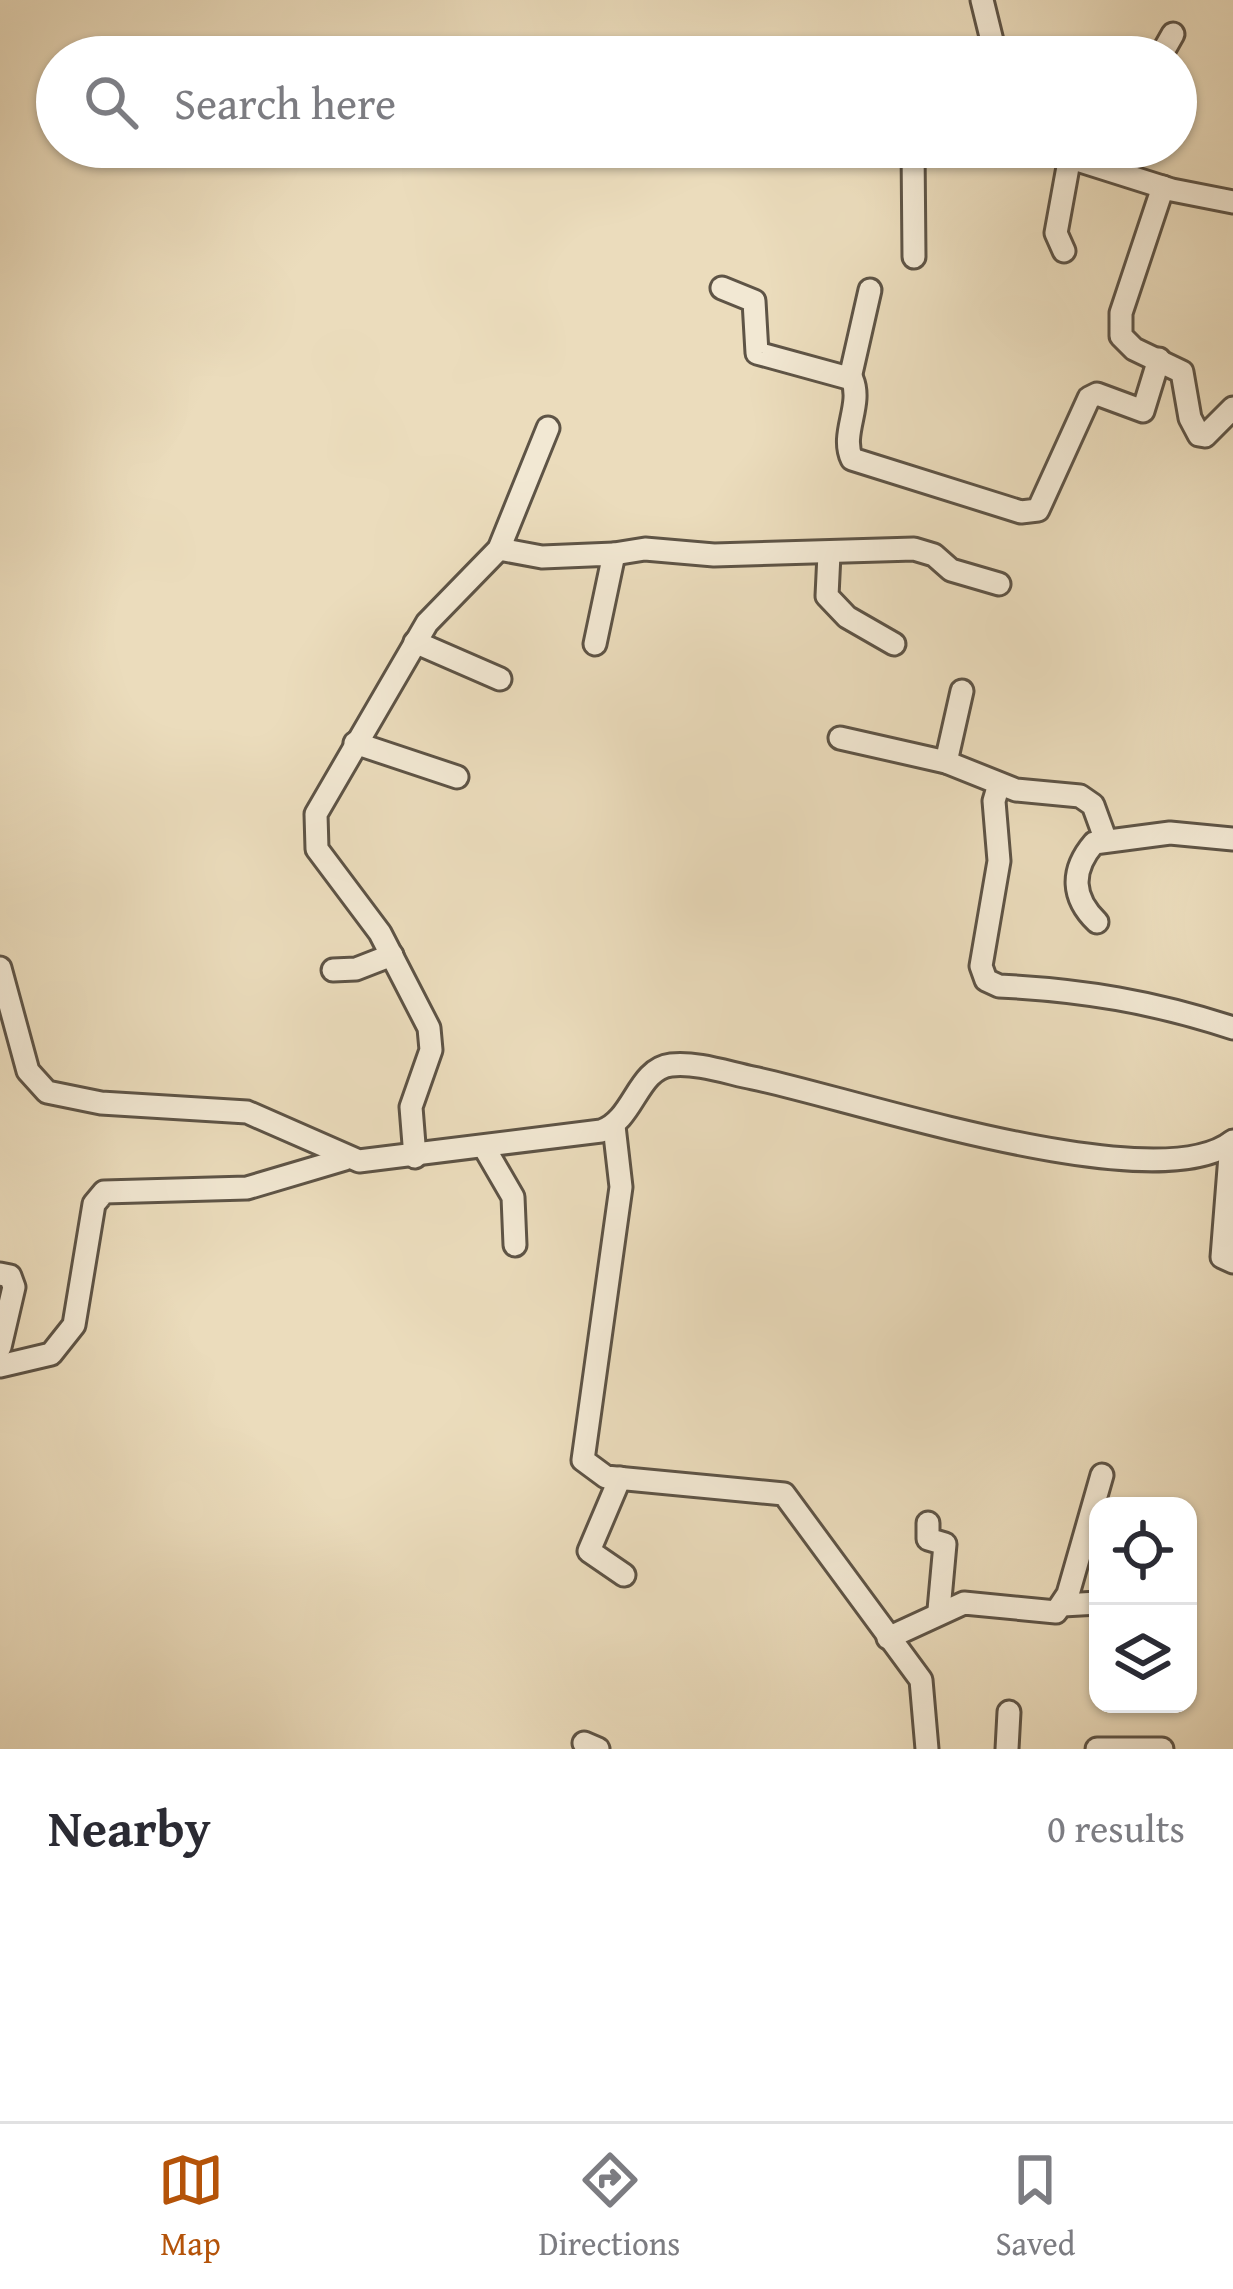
<!DOCTYPE html>
<style>
:root{--surface:#fff;--page:#f7f7f7;--text:#2b2b33;--muted:#7c7c81;--line:#e1e1e2;--accent:#b45309}
body{margin:0;font-family:"Gentium Book Plus",serif;background:var(--page);color:var(--text)}
.controls{position:absolute;right:36px;bottom:36px;display:grid;overflow:hidden;border-radius:24px;box-shadow:0 3px 9px #0004}
.controls button{width:108px;height:108px;display:grid;place-items:center;padding:0;border:0;border-bottom:3px solid var(--line);background:var(--surface);color:var(--text);font:60px sans-serif}
.list{margin:0;padding:0;list-style:none}
h2{display:flex;justify-content:space-between;align-items:center;height:156px;margin:0;padding:0 48px;font-size:51px}
h2 small{font-size:39px;font-weight:400;color:var(--muted)}
.icon{flex:none;width:66px;height:66px;fill:none;stroke:currentColor;stroke-width:2;stroke-linecap:round;stroke-linejoin:round}
.map{position:relative;flex:none;width:1233px;height:1749px;overflow:hidden}
.search{position:absolute;background:var(--surface);box-shadow:0 3px 9px #0004;left:36px;right:36px;top:36px;height:132px;display:flex;align-items:center;gap:30px;box-sizing:border-box;padding:0 42px;border-radius:66px;color:var(--muted);font-size:45px}
.sheet{height:372px;background:var(--surface)}
nav{display:flex;justify-content:space-around;align-items:center;box-sizing:border-box;height:168px;border-top:3px solid var(--line);background:var(--surface);font-size:33px;color:var(--muted)}
nav a{display:grid;justify-items:center;gap:6px}
nav .on{color:var(--accent)}
.map>svg:first-child{display:block}
</style>
<div class="map">
<svg width="1233" height="1749" viewBox="0 0 1233 1749">
<rect width="100%" height="100%" fill="#ebdcbc"/>
<filter id="stains"><feTurbulence type="fractalNoise" baseFrequency=".00167" numOctaves="4"/><feColorMatrix values="0 0 0 0 .2 0 0 0 0 .09 0 0 0 0 .02 0 0 0 .5 -.17"/></filter>
<radialGradient id="worn" r=".72"><stop offset=".6" stop-color="#630" stop-opacity="0"/><stop offset="1" stop-color="#630" stop-opacity=".3"/></radialGradient>
<g fill="none" stroke-linecap="round" stroke-linejoin="round">
<!-- minor casing -->
<g stroke="#5e5446" stroke-width="27">
<g id="minor">
<polyline points="982,0 996,57"/>
<polyline points="1160,57 1173,34"/>
<polyline points="913,147 914,257"/>
<polyline points="1036,147 1172,190 1233,202"/>
<polyline points="1163,187 1121,313 1121,336 1134,349 1182,372 1190,418 1199,435 1205,436 1233,408"/>
<polyline points="1064,251 1056,233 1070,156"/>
<path d="M722,288l32,13 3,52 95,26c11,26 -12,55 0,80l169,53 17,-2 51,-112 8,-4 46,17 16,-52"/>
<polyline points="850,378 870,290"/>
<polyline points="499,549 542,557 614,554 595,644"/>
<polyline points="614,554 645,549 714,555 914,549 934,555 951,570 999,584"/>
<polyline points="829,554 827,596 847,617 894,644"/>
<polyline points="415,642 500,679"/>
<polyline points="840,738 946,762 1016,790 1080,796 1093,805 1105,838"/>
<polyline points="355,743 457,777"/>
<polyline points="946,762 962,691"/>
<path d="M999,784l-5,17 5,60 -18,105 5,14 13,6c83,4 155,16 234,42"/>
<path d="M1097,922c-25,-24 -27,-51 -3,-79l76,-10 63,6"/>
<path d="M0,968l28,103 19,21 54,11 146,9 112,49 242,-30c33,-11 36,-62 70,-66 26,-3 57,8 82,13 98,20 403,124 480,63"/>
<polyline points="333,970 356,969 392,955"/>
<polyline points="614,1126 621,1187 583,1460 606,1477 784,1494 921,1680 927,1749"/>
<polyline points="1231,1143 1222,1257 1233,1262"/>
<polyline points="484,1147 513,1197 515,1245"/>
<polyline points="415,1157 411,1107 431,1050 429,1028 380,933 317,849 316,814 427,623 499,549 548,428"/>
<polyline points="0,1274 10,1276 14,1287 0,1347"/>
<polyline points="0,1366 51,1354 74,1325 94,1204 104,1192 247,1188 345,1159"/>
<polyline points="620,1478 589,1551 624,1575"/>
<polyline points="928,1523 928,1539 945,1544 939,1610"/>
<polyline points="1063,1605 1098,1603"/>
<polyline points="888,1638 964,1603 1056,1612 1068,1594 1102,1475"/>
<polyline points="584,1743 598,1749"/>
<polyline points="1007,1749 1009,1712"/>
<polyline points="1097,1749 1162,1749"/>
</g>
</g>
<!-- minor -->
<use href="#minor" stroke="#f2e8d3" stroke-width="21"/>
</g>
<rect width="100%" height="100%" filter="url(#stains)"/>
<rect width="100%" height="100%" fill="url(#worn)"/>
</svg>
<div class="controls">
<button><svg class="icon" aria-label="locate" viewBox="0 0 24 24"><circle cx="12" cy="12" r="6"/><path d="M12 2v4M12 18v4M2 12h4M18 12h4"/></svg></button>
<button><svg class="icon" aria-label="layers" viewBox="0 0 24 24"><path d="M12 4l9 5-9 5-9-5zM3 14l9 5 9-5"/></svg></button>
</div>
<div class="search"><svg class="icon" aria-label="search" viewBox="0 0 24 24"><circle cx="10" cy="10" r="6"/><path d="M15 15l6 6"/></svg>Search here</div>
</div>
<section class="sheet">
<h2>Nearby<small>0 results</small></h2>
<ul class="list">
</ul>
</section>
<nav>
<a class="on"><svg class="icon" aria-label="map" viewBox="0 0 24 24"><path d="M3 6l6-2 6 2 6-2v14l-6 2-6-2-6 2zM9 4v14M15 6v14"/></svg>Map</a>
<a><svg class="icon" aria-label="directions" viewBox="0 0 24 24"><path d="M12 3l9 9-9 9-9-9zM9 14v-3h6M13 9l2 2-2 2"/></svg>Directions</a>
<a><svg class="icon" aria-label="saved" viewBox="0 0 24 24"><path d="M7 4h10v16l-5-4-5 4z"/></svg>Saved</a>
</nav>
